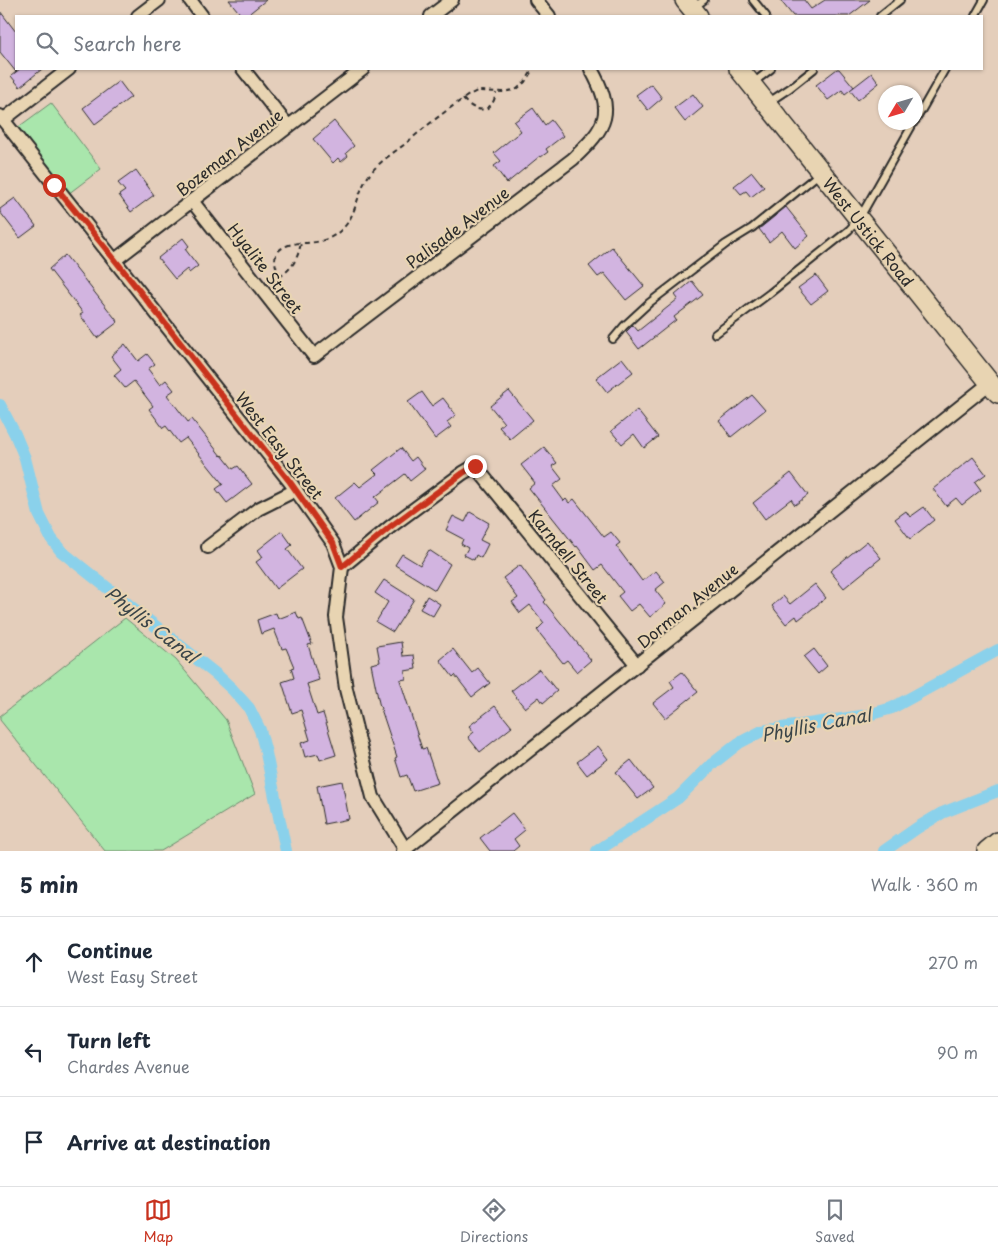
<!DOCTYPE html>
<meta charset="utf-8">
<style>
:root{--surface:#fff;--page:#f6f6f7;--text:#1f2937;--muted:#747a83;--line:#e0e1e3;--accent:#c8321e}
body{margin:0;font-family:"Playpen Sans",sans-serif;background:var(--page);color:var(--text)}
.compass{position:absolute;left:878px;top:85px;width:45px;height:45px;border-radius:50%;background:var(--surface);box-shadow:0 1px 4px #0004;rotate:232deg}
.stop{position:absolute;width:15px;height:15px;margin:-11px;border:4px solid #c8321e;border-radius:50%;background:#fff}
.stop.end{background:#c8321e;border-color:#fff;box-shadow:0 1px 5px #0008}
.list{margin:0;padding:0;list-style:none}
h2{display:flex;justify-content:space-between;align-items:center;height:65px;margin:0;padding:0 20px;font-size:21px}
h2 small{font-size:16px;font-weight:400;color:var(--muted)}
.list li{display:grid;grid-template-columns:32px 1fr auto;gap:15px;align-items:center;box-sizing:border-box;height:90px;padding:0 20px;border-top:1px solid var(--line)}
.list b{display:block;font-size:19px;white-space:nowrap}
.list p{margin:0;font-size:16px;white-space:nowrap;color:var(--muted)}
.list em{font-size:16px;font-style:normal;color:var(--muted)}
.icon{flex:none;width:28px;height:28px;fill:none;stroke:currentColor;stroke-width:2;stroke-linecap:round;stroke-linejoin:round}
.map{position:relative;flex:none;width:998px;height:851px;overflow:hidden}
.search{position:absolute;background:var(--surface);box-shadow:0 1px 4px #0004;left:15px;right:15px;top:15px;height:55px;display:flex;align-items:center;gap:12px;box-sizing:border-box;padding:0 18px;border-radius:0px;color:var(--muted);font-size:19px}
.sheet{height:335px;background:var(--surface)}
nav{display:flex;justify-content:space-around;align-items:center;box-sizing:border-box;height:70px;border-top:1px solid var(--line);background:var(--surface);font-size:14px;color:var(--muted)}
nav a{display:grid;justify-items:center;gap:2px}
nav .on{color:var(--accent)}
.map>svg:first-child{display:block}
</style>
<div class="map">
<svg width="998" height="851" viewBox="0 0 998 851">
<rect width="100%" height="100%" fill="#e4cebb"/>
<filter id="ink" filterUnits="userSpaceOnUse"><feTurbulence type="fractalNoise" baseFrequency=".02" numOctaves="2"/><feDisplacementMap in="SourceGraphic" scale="10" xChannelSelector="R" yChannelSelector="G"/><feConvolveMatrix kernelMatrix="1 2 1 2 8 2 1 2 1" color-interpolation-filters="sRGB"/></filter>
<g filter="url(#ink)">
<!-- green -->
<g fill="#a9e6ac" stroke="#6a886c">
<polygon points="51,103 101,169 68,194 17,128"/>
<polygon points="125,618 176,660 226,720 255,794 161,851 105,851 0,720 0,716"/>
</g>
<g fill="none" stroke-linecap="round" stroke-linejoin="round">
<!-- canal -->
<g stroke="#8ad1eb" stroke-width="12">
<polyline points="0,405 15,434 25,458 39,514 51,538 61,551 217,675 232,689 249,708 260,730 266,753 286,851"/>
<polyline points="597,851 678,798 711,765 739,743 762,731 868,715 892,708 998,650"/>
<polyline points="884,851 917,828 942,813 998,791"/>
</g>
</g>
<!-- building -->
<g fill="#d2b4e0" stroke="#2b2b2b">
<polygon points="229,0 266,0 246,16 242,16"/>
<polygon points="780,0 804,0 811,9 825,0 870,0 849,16 793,16"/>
<polygon points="0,11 16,32 16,72 20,69 42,69 20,87 11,76 16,72 0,52"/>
<polygon points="837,69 839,69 854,87 845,94 842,90 828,100 816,85"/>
<polygon points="872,73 879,83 858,100 850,90"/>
<polygon points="119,81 131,97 95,124 83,108"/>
<polygon points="651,84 662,98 648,110 636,95"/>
<polygon points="693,94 703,107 685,122 674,108"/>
<polygon points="533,108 545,125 551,120 563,136 546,149 548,152 541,157 540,156 507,183 494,166 501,161 494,153 521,131 514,122"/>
<polygon points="334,121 354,146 346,153 348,156 341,162 338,158 333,163 313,139"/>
<polygon points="136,170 154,195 131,212 119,195 125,191 118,183"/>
<polygon points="752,172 764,187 751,197 746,191 741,194 734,186"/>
<polygon points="15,198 36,226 20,238 0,212 0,209"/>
<polygon points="786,207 809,236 795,248 782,231 769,242 759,229"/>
<polygon points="183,238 189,246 185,249 198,266 189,273 187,269 175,279 158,258"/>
<polygon points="612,247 644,286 626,300 604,273 598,277 589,266"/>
<polygon points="65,255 118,322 97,338 80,315 83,313 49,269"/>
<polygon points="816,275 828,291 811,304 798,288"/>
<polygon points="692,281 703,295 674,317 676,320 639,349 626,332 633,325 638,331 678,299 675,295"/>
<polygon points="125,344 138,361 147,354 155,364 148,369 160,385 166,380 174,390 167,395 188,422 192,419 221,456 222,455 233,469 238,466 252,484 227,503 216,489 223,484 186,438 179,443 166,426 163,428 149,409 153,406 134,381 125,388 114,375 121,369 111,356"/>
<polygon points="622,358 633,372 607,392 596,378"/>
<polygon points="509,391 533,420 510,439 499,427 504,423 490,406"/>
<polygon points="422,392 432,406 443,398 456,415 447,422 451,427 435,439 408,402"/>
<polygon points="752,395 765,410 731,437 719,421"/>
<polygon points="637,410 658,437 644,448 634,434 622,444 611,431"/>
<polygon points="544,447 557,463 552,466 562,479 553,486 564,501 566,499 569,503 574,499 604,537 611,532 620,543 616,546 642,581 656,571 665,582 655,590 666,604 650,617 639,604 630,611 618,596 623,592 602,565 595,570 577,546 576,547 529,488 535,483 521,465"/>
<polygon points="401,448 411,461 416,457 425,469 410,481 405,474 375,497 379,502 354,522 335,498 355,482 360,487 377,474 373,470"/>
<polygon points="973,457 986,474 975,482 981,490 962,505 956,498 946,506 933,489"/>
<polygon points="791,473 808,495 795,505 791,499 765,519 753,503"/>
<polygon points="924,507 934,520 910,539 895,519 906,511 910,517"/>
<polygon points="470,512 489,523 480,540 488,544 481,558 476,555 474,560 464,555 468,548 461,544 463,539 446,530 453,516 465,522"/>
<polygon points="282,531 292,545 287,549 302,569 276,589 256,562 263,557 258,550"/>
<polygon points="867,541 881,558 844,588 830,571"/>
<polygon points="429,550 450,564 435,590 395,565 402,554 420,565"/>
<polygon points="520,565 546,600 544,602 591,660 577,672 567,660 563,663 537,630 544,623 530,605 520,613 512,602 518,598 503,578"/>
<polygon points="384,580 414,599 393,632 376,622 388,602 375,593"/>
<polygon points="815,584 826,598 798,620 796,616 786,624 772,606 783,596 790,604"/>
<polygon points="427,596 440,604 433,616 420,609"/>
<polygon points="296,612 299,619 302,618 312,644 308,645 319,680 307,684 317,715 323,713 336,755 320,760 318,754 305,757 301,743 310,740 301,710 292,713 282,682 294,678 291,668 294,667 286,648 282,649 274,629 261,634 257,620 276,613 278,619"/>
<polygon points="401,642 403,656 414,655 416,669 405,671 406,679 400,680 422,749 426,748 438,783 413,791 407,775 401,777 395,758 397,757 379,703 371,664 380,662 377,646"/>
<polygon points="453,649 472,673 478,668 490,683 472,697 455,675 453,677 440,660"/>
<polygon points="814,649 827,666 818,674 804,657"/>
<polygon points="539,669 557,691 543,703 539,697 525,708 511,691"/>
<polygon points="682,672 698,692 665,718 653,703 674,687 670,681"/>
<polygon points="495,706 512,727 480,752 468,737 474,732 469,726"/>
<polygon points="598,746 608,759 587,775 577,762"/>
<polygon points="631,760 653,788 638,799 616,772"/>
<polygon points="342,781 349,819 324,824 317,786"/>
<polygon points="512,813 525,830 514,839 519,846 513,851 490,851 480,838"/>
</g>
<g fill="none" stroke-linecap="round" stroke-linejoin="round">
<!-- lane casing -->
<g stroke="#2b2b2b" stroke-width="10">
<g id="lane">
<polyline points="753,0 766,16"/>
<polyline points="693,8 704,0"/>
<polyline points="880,16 900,0"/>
<polyline points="975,16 984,0"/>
<polyline points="753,83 771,69"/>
<polyline points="769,102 790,88 814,69"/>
<polyline points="916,120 945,69"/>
<polyline points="715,334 770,293 849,230 859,219 914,122"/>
<polyline points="613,339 624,326 649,303 726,244 752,228 820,173"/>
</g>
</g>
<!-- street casing -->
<g stroke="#2b2b2b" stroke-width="16">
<g id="street">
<polyline points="190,0 202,16"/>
<polyline points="536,0 549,16"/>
<polyline points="138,16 159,0"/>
<polyline points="431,16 452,0"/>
<polyline points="243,69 288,126"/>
<polyline points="0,116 290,482 333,543 342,567 336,617 346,689 373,797 405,849"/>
<polyline points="3,120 69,69"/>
<path d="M192,201l122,155 259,-197c35,-33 42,-47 18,-90"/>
<polyline points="115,260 363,69"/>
<polyline points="208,547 258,509 296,490"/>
<polyline points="342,567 390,527 463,473 475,466 637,665"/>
<polyline points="403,851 990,383"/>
</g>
</g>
<!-- secondary casing -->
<g stroke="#2b2b2b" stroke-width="22">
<g id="secondary">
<polyline points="685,0 698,16"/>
<path id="s1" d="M739,69l259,324"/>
<polyline points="987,851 998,842"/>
</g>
</g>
<!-- path -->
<g stroke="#2b2b2b" stroke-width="2" stroke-dasharray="5 4" stroke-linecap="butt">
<path d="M463,99c12,14 29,16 33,-6"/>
<path d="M281,276c-14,-20 -2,-32 20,-33"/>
<path d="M272,283c18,-14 24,-17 29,-40 14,0 28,-2 39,-12 18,-15 16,-40 30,-57 9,-12 23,-21 35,-30 20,-17 41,-34 64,-49l8,-4 27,1 13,-3 8,-7 8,-13"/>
</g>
<!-- lane -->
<use href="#lane" stroke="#e8d4b2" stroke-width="6"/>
<!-- street -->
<use href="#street" stroke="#e8d4b2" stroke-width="12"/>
<!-- secondary -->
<use href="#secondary" stroke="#e8d4b2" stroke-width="19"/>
</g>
</g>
<g fill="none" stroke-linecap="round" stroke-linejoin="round" filter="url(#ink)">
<!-- route -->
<polyline stroke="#c8321e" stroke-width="6" points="54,185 115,260 290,482 333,543 342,567 390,527 463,473 475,466"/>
</g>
<g text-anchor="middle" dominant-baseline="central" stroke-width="4.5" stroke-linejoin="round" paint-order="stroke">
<!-- street labels -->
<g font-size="16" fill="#2b2b2b" stroke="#e8d4b2">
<text transform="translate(229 152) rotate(-38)">Bozeman Avenue</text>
<text transform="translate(457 227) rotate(-37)">Palisade Avenue</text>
<text stroke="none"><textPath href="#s1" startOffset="208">West Ustick Road</textPath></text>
<text transform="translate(266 268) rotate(52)">Hyalite Street</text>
<text transform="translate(280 445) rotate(52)">West Easy Street</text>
<text transform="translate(569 556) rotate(51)">Karndell Street</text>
<text transform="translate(687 605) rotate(-39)">Dorman Avenue</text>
</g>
<!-- water labels -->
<g font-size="18" font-style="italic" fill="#394448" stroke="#e8d4b2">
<text transform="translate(152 624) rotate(38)">Phyllis Canal</text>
<text transform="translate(816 724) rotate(-11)">Phyllis Canal</text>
</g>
</g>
</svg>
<svg class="compass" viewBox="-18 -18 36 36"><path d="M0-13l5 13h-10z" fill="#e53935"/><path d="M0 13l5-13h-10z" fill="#747a83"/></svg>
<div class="stop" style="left:54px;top:185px"></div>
<div class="stop end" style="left:475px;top:466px"></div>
<div class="search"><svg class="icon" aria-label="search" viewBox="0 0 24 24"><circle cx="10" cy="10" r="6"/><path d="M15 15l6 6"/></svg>Search here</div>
</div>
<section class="sheet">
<h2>5 min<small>Walk · 360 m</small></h2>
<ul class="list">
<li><svg class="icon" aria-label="ahead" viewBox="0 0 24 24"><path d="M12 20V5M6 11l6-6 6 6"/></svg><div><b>Continue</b><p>West Easy Street</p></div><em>270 m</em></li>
<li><svg class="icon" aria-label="left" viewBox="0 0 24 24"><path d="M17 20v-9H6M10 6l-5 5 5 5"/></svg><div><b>Turn left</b><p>Chardes Avenue</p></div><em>90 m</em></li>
<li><svg class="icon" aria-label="arrive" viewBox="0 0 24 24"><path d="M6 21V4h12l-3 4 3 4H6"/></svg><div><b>Arrive at destination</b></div></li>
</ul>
</section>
<nav>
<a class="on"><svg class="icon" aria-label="map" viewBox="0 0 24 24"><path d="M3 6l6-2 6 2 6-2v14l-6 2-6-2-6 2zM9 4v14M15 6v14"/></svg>Map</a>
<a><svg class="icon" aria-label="directions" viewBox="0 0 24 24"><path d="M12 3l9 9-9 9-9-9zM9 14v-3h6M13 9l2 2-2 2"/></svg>Directions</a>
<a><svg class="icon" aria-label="saved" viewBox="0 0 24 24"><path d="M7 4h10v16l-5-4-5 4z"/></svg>Saved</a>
</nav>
